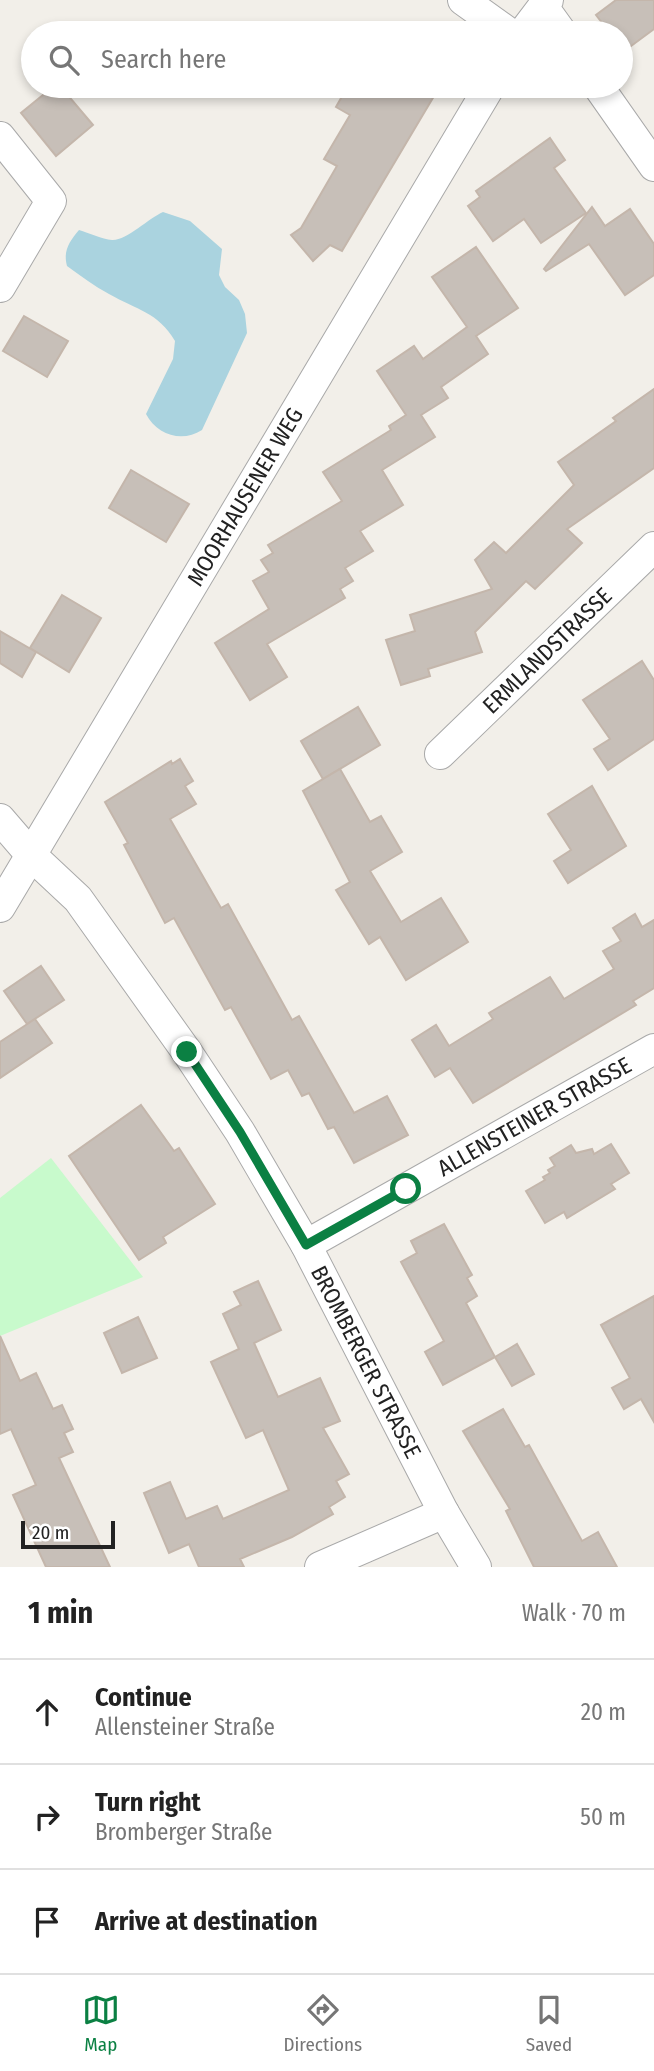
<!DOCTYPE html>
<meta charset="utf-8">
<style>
:root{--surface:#fff;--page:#f2f2f2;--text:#222;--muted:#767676;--line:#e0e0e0;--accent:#0b8043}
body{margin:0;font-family:"Fira Sans Condensed",sans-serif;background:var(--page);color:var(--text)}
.scale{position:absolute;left:21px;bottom:18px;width:94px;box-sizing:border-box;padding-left:7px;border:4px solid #222;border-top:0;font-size:19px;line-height:24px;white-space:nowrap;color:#222;-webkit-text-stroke:5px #fff;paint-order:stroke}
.stop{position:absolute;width:21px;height:21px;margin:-16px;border:5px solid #0b8043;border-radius:50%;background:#fff}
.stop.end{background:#0b8043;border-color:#fff;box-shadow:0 2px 7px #0008}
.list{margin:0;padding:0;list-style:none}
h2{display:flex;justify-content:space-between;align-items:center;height:91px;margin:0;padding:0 28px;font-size:30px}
h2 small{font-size:23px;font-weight:400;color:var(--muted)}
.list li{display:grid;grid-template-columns:46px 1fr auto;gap:21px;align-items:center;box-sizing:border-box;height:105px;padding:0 28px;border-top:2px solid var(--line)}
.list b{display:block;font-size:26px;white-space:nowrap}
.list p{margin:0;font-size:23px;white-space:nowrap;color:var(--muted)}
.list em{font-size:23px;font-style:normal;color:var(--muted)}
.icon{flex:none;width:38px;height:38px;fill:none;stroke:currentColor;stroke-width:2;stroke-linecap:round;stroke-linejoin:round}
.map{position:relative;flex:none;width:654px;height:1567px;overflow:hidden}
.search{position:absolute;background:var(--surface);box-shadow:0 4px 10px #0003;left:21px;right:21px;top:21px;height:77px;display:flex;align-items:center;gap:18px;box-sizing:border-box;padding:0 24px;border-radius:38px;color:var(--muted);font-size:26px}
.sheet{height:406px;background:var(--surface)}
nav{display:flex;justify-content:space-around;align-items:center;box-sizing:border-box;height:98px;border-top:2px solid var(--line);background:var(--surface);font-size:19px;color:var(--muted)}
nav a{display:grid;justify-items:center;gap:4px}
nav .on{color:var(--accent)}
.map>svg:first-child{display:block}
</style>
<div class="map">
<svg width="654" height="1567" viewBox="0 0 654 1567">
<rect width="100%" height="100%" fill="#f2efe9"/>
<!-- park -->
<polygon fill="#c8facc" points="51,1158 143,1277 0,1336 0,1198"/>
<!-- water -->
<path fill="#aad3df" d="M163,212l27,9 32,28 -3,26 6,12 14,13 6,14 2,19 -45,97c-20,13 -45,5 -56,-16l27,-55 2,-18c-17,-29 -38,-31 -66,-47 -15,-8 -28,-18 -42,-28 -4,-15 2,-24 12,-36 10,3 23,9 33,10 14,1 37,-22 51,-28z"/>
<!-- building -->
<g fill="#c7bfb8" stroke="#c4b6ab" stroke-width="2">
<polygon points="616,0 654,0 654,29 623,52 621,33 610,33 596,15"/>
<polygon points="54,86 60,86 93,125 56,156 21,113"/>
<polygon points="348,86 440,86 342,251 330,245 313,261 291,235 301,228 337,166 324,159 350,115 336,107"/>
<polygon points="550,138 565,160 554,168 586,213 541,243 524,219 493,241 468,206 480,197 476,191"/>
<polygon points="592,207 605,226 630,209 654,244 654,275 625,295 589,244 546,271 544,269"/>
<polygon points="476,247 518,308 476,336 488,354 441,387 448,398 421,415 435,437 382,470 403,505 360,531 373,551 345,568 353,581 340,589 345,598 267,644 287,677 250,700 215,643 269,609 253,581 269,572 261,560 273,553 268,545 342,501 323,472 391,430 389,426 406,415 377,371 414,346 423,359 467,327 432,277"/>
<polygon points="24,316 68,341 47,377 3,351"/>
<polygon points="654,389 654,468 567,529 582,543 535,589 526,581 475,632 482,652 428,669 430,676 401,685 386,640 415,631 410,615 492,589 475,560 494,542 506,553 574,485 558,462 616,421 613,418"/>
<polygon points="131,470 189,504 166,542 109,508"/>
<polygon points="62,595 101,618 69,672 30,648"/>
<polygon points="0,631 36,652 22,677 0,663"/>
<polygon points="642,661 654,680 654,739 608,770 594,749 610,739 583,700"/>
<polygon points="358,707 380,745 323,779 301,741"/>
<polygon points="180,759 193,781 185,786 196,804 170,819 221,908 228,904 292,1020 299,1016 354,1113 387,1096 408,1135 354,1163 334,1127 328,1129 309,1093 302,1096 288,1070 271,1079 231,1007 225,1010 174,918 165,923 124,845 128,843 105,802 171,761 172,764"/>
<polygon points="340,769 370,822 381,816 402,852 370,871 401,922 441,898 468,942 406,980 380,937 369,944 336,890 350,882 303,791"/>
<polygon points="592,786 626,846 568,883 554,861 571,850 548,814"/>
<polygon points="635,914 642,927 654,920 654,988 633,1001 636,1005 473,1103 450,1068 435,1077 412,1040 436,1025 449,1046 493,1019 489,1013 550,977 564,999 614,969 603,951 621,941 613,928"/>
<polygon points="41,966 64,1000 27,1024 4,991"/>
<polygon points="35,1019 52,1043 0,1078 0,1042"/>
<polygon points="141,1105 174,1151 179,1148 215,1204 163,1237 166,1243 139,1260 69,1156"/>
<polygon points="611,1144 629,1173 611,1184 615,1189 567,1218 564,1212 545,1223 526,1191 545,1180 543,1177 550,1173 548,1170 555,1166 550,1158 571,1145 576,1153 592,1149 594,1154"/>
<polygon points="444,1224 472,1275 467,1278 477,1296 466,1303 495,1357 443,1385 425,1352 444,1341 401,1262 417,1253 411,1241"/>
<polygon points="258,1281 281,1330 254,1343 278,1397 320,1378 340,1421 323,1428 349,1474 336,1481 345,1497 329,1507 333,1514 292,1537 240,1559 244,1567 199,1567 189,1544 169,1553 144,1493 170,1482 186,1519 217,1506 223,1519 289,1490 263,1430 246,1438 211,1362 239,1349 223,1314 241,1305 234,1292"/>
<polygon points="654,1296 654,1422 641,1399 624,1409 612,1388 630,1378 601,1325"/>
<polygon points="138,1317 157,1358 122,1373 104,1333"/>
<polygon points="0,1336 20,1381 36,1373 53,1409 62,1405 73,1429 64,1433 73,1452 59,1458 110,1567 46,1567 13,1495 36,1485 11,1429 0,1434"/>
<polygon points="517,1344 534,1374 512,1386 495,1357"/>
<polygon points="503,1409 525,1447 529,1445 582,1541 598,1532 617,1567 534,1567 506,1511 510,1509 463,1431"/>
</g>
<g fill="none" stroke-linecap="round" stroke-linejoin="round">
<!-- street casing -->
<g stroke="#a9a9a9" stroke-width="32">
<g id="street">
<polyline points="463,0 509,33"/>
<polyline points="544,8 562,33"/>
<polyline points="523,33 548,0"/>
<polyline points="598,86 654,166"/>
<polyline points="0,137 51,201 0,287"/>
<path id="s1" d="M440,754l214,-207"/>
<path id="s2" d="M0,819l31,36 47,44 109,153 53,80 66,113 138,268 32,54"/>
<path id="s3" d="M0,907l490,-821"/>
<path id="s4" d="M306,1245l348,-196"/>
<polyline points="320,1567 444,1513"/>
</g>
</g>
<!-- street -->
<use href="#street" stroke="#fff" stroke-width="30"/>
</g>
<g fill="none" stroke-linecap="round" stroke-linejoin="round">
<!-- route -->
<polyline stroke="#0b8043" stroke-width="9" points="187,1052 240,1132 306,1245 406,1189"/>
</g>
<g text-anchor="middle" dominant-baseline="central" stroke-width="5" stroke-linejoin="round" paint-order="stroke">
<!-- street labels -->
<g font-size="23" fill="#222" stroke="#fff">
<text stroke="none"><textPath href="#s3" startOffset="478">MOORHAUSENER WEG</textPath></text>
<text stroke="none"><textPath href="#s1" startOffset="149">ERMLANDSTRASSE</textPath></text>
<text stroke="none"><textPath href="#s4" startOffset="262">ALLENSTEINER STRASSE</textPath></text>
<text stroke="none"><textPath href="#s2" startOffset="658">BROMBERGER STRASSE</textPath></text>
</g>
</g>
</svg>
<div class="scale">20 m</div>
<div class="stop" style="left:406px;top:1189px"></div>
<div class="stop end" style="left:187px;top:1052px"></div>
<div class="search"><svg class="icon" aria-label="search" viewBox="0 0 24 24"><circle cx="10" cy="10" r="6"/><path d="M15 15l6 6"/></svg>Search here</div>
</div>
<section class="sheet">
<h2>1 min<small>Walk · 70 m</small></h2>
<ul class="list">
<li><svg class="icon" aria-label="ahead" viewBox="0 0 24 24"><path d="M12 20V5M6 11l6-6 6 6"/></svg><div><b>Continue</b><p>Allensteiner Straße</p></div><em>20 m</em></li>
<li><svg class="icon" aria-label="right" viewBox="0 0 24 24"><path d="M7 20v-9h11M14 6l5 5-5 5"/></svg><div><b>Turn right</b><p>Bromberger Straße</p></div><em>50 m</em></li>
<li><svg class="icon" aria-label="arrive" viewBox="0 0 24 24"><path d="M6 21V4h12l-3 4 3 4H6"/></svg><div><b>Arrive at destination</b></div></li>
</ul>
</section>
<nav>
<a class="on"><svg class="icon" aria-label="map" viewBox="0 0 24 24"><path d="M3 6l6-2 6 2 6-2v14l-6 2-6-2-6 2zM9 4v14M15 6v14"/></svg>Map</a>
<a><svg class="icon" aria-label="directions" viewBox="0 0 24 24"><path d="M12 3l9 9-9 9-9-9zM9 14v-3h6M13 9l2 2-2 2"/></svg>Directions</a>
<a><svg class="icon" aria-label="saved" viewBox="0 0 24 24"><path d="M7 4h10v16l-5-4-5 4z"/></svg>Saved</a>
</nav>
